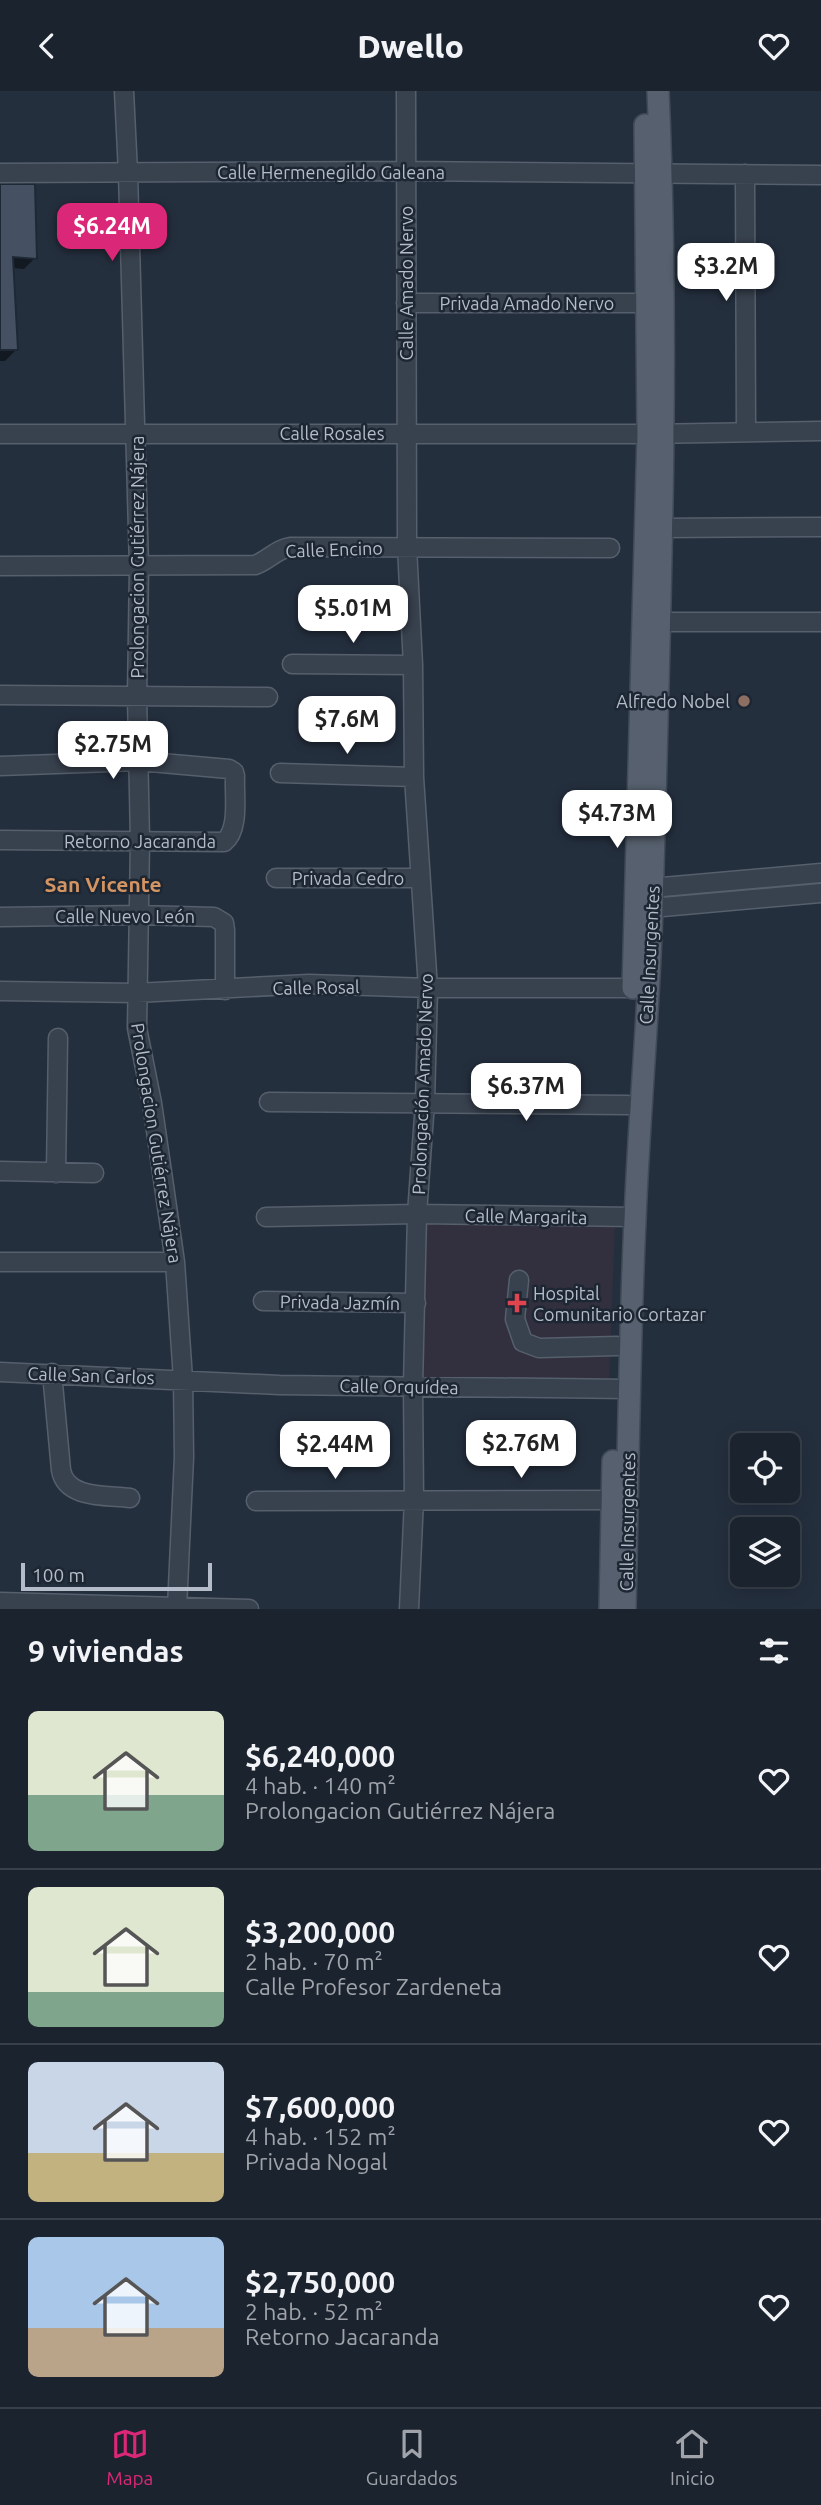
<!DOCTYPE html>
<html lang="es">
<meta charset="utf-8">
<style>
body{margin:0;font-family:Ubuntu,sans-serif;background:#282f3a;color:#f1f3f6;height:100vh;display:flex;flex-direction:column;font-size:26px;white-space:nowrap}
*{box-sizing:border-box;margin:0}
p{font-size:23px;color:#a0a4aa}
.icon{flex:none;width:38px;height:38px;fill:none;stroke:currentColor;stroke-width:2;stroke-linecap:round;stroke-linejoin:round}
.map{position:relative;height:1518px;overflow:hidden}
.panel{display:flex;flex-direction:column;background:#1b232e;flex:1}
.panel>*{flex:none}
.buttons{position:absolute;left:730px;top:1342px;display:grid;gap:14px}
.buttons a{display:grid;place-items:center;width:70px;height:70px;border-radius:10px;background:#1b232e;box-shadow:0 4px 18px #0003,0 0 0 2px #39404a;font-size:35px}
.scale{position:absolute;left:21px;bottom:18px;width:191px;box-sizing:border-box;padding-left:7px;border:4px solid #b4bcc9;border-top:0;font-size:19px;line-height:24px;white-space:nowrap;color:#b4bcc9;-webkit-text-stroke:5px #1d2633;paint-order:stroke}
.price{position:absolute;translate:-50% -60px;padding:0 16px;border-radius:14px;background:#fff;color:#222;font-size:23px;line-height:46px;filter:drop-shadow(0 2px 4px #0008)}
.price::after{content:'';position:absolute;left:50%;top:42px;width:21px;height:16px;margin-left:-10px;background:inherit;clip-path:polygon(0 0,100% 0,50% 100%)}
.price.selected{background:#db2777;color:#fff}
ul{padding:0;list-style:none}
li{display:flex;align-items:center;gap:21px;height:175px;padding:0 28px}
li+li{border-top:2px solid #39404a}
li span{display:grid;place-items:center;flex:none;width:196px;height:140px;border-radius:10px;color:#555}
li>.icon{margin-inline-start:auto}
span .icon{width:84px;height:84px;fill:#fffc;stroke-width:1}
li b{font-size:30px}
h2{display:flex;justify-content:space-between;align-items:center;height:84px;padding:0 28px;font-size:30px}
header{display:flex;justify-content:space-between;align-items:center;height:91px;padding:0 28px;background:#1b232e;font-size:32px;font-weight:800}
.tab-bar{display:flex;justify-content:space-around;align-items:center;height:98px;border-top:2px solid #39404a;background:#1b232e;font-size:19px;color:#a0a4aa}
.tab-bar a{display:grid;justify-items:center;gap:4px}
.tab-bar .selected{color:#db2777}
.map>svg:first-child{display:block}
.medical{fill:#32303f}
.shadow{fill:#0007}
.building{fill:#455162;stroke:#1f2835;stroke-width:2}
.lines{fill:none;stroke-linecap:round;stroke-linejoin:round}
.minor-casing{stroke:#565f6c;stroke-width:21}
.major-casing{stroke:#414a57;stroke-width:24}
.minor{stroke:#38414e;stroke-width:18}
.major{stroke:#56606e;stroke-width:21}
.education-dot{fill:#8d6e63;stroke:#1d2633;stroke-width:2.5}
.health-dot{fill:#e0444e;stroke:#1d2633;stroke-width:2.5}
.labels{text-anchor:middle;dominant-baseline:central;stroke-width:5;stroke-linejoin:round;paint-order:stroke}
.street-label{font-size:18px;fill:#b4bcc9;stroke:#1d2633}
.poi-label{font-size:18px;fill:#b4bcc9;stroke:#1d2633;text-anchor:end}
.quarter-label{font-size:21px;font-weight:bold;fill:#d59563;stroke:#1d2633}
</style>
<header><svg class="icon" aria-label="back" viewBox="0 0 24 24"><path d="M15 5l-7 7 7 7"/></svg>Dwello<svg class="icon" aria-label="heart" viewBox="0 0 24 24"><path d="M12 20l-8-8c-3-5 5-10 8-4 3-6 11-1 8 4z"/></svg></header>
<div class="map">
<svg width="821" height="1518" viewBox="0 0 821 1518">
<rect width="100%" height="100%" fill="#242f3e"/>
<!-- medical -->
<path class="medical" d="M423 1130 615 1136 609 1290 421 1288Z"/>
<!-- shadow -->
<path class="shadow" d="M0 95 35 167 24 178 12 177 16 259 5 270H0Z"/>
<!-- building -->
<path class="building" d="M0 93H35L37 168 13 166 18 259H0Z"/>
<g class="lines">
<defs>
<path id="minor" d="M124 0 128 82 139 476 137 605 140 750 137 937 152 1012 175 1171 183 1288 184 1366 177 1517
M406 0 407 456 413 574 414 686 428 897 425 1011 417 1123 413 1295 414 1408 409 1518
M0 82 406 80 821 84
M745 83 746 341
M406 212H648
M0 343H648L821 340
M661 437 821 436
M0 475 255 474C269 469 276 458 291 456L610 457
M660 531H821
M292 573 413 574
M0 604 268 606
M0 675 139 670 229 678 234 681 235 685C234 704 240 739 224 751L0 749
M280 682 414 686
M276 787H420
M640 798 821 782
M640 818 821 802
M0 826 139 824 214 826 224 832 225 839V899
M0 900 136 902 309 893 428 897H647
M269 1011 628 1014
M0 1080 94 1082
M56 1082 58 947
M266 1126 417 1123 635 1126
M0 1171H175
M519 1189 515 1228 523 1251 539 1257 617 1255
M263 1210 416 1212
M0 1281 279 1294 629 1298
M52 1282 61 1379C66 1408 106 1404 130 1407
M256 1410 623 1409
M0 1511 249 1518"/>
<path id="major" d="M633 897 648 343 645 34
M610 1518 613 1370
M625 1518C628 1388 629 1259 635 1129 639 1025 649 921 652 816 659 544 670 272 658 0"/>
</defs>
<!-- minor casing -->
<use href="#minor" class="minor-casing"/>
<!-- major casing -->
<use href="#major" class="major-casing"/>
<!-- minor -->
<use href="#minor" class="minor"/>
<!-- major -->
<use href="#major" class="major"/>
</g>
<!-- markers -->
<circle class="education-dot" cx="744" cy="610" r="7"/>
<path class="health-dot" d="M513.5 1201.5h7v7h7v7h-7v7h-7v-7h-7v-7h7z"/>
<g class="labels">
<!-- street labels -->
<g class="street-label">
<text x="331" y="81">Calle Hermenegildo Galeana</text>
<text transform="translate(406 192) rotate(-90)">Calle Amado Nervo</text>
<text x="527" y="212">Privada Amado Nervo</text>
<text x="332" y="342">Calle Rosales</text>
<text transform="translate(334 458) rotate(-2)">Calle Encino</text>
<text transform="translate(137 466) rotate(-90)">Prolongacion Gutiérrez Nájera</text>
<text x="140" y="750">Retorno Jacaranda</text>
<text x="348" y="787">Privada Cedro</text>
<text x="125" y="825">Calle Nuevo León</text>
<text transform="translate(649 864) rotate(-87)">Calle Insurgentes</text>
<text transform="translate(316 896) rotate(-1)">Calle Rosal</text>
<text transform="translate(422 993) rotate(-88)">Prolongación Amado Nervo</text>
<text transform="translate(157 1052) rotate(81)">Prolongacion Gutiérrez Nájera</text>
<text transform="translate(526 1125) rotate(1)">Calle Margarita</text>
<text transform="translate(340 1211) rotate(1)">Privada Jazmín</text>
<text transform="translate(91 1284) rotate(2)">Calle San Carlos</text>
<text transform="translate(399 1295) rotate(1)">Calle Orquídea</text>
<text transform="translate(627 1431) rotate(-89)">Calle Insurgentes</text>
</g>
<!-- poi labels -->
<g class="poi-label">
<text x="730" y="610">Alfredo Nobel</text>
<text x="533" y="1202" text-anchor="start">Hospital<tspan x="533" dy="21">Comunitario Cortazar</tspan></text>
</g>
<!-- quarter labels -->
<g class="quarter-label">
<text x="103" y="793">San Vicente</text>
</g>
</g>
</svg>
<div class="buttons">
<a><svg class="icon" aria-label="locate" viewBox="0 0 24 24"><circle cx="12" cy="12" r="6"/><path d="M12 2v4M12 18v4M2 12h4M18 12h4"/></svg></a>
<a><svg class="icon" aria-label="layers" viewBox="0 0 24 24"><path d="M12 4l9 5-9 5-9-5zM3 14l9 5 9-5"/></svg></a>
</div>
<div class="scale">100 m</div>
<b class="price selected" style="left:112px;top:172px">$6.24M</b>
<b class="price" style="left:726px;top:212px">$3.2M</b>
<b class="price" style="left:353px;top:554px">$5.01M</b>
<b class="price" style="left:347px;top:665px">$7.6M</b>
<b class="price" style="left:113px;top:690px">$2.75M</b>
<b class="price" style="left:617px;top:759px">$4.73M</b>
<b class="price" style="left:526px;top:1032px">$6.37M</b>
<b class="price" style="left:521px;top:1389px">$2.76M</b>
<b class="price" style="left:335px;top:1390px">$2.44M</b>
</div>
<section class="panel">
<h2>9 viviendas<svg class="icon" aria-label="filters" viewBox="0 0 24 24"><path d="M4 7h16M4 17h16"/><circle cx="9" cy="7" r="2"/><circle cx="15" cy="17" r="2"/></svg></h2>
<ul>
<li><span style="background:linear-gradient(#dfe7d0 60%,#7fa58c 0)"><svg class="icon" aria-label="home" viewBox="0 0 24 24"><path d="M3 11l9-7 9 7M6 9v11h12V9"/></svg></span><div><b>$6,240,000</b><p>4 hab. · 140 m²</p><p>Prolongacion Gutiérrez Nájera</p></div><svg class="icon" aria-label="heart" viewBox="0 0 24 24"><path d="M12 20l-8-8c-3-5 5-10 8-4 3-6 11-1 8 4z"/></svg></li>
<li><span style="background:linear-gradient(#dfe7d0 75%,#7fa58c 0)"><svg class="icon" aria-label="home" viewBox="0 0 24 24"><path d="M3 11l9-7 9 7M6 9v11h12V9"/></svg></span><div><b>$3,200,000</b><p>2 hab. · 70 m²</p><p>Calle Profesor Zardeneta</p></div><svg class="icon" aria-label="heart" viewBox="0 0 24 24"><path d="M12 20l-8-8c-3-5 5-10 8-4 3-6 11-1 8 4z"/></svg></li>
<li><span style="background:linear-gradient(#c9d6e8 65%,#c2b280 0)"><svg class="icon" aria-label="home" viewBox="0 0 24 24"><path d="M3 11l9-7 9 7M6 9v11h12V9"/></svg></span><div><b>$7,600,000</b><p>4 hab. · 152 m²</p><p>Privada Nogal</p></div><svg class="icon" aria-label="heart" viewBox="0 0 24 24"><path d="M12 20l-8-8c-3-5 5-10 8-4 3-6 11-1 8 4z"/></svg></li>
<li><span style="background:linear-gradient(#a9c7e8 65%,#b9a48a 0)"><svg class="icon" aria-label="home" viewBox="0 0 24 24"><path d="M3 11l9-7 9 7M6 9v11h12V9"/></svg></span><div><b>$2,750,000</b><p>2 hab. · 52 m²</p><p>Retorno Jacaranda</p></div><svg class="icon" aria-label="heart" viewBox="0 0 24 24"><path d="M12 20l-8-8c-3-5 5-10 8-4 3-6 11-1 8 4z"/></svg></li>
</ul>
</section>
<nav class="tab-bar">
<a class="selected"><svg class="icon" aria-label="map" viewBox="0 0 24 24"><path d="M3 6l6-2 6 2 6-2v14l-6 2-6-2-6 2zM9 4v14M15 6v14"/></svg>Mapa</a>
<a><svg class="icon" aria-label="saved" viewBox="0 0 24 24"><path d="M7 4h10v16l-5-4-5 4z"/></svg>Guardados</a>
<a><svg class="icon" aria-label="home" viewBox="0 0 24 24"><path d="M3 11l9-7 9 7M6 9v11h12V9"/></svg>Inicio</a>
</nav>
